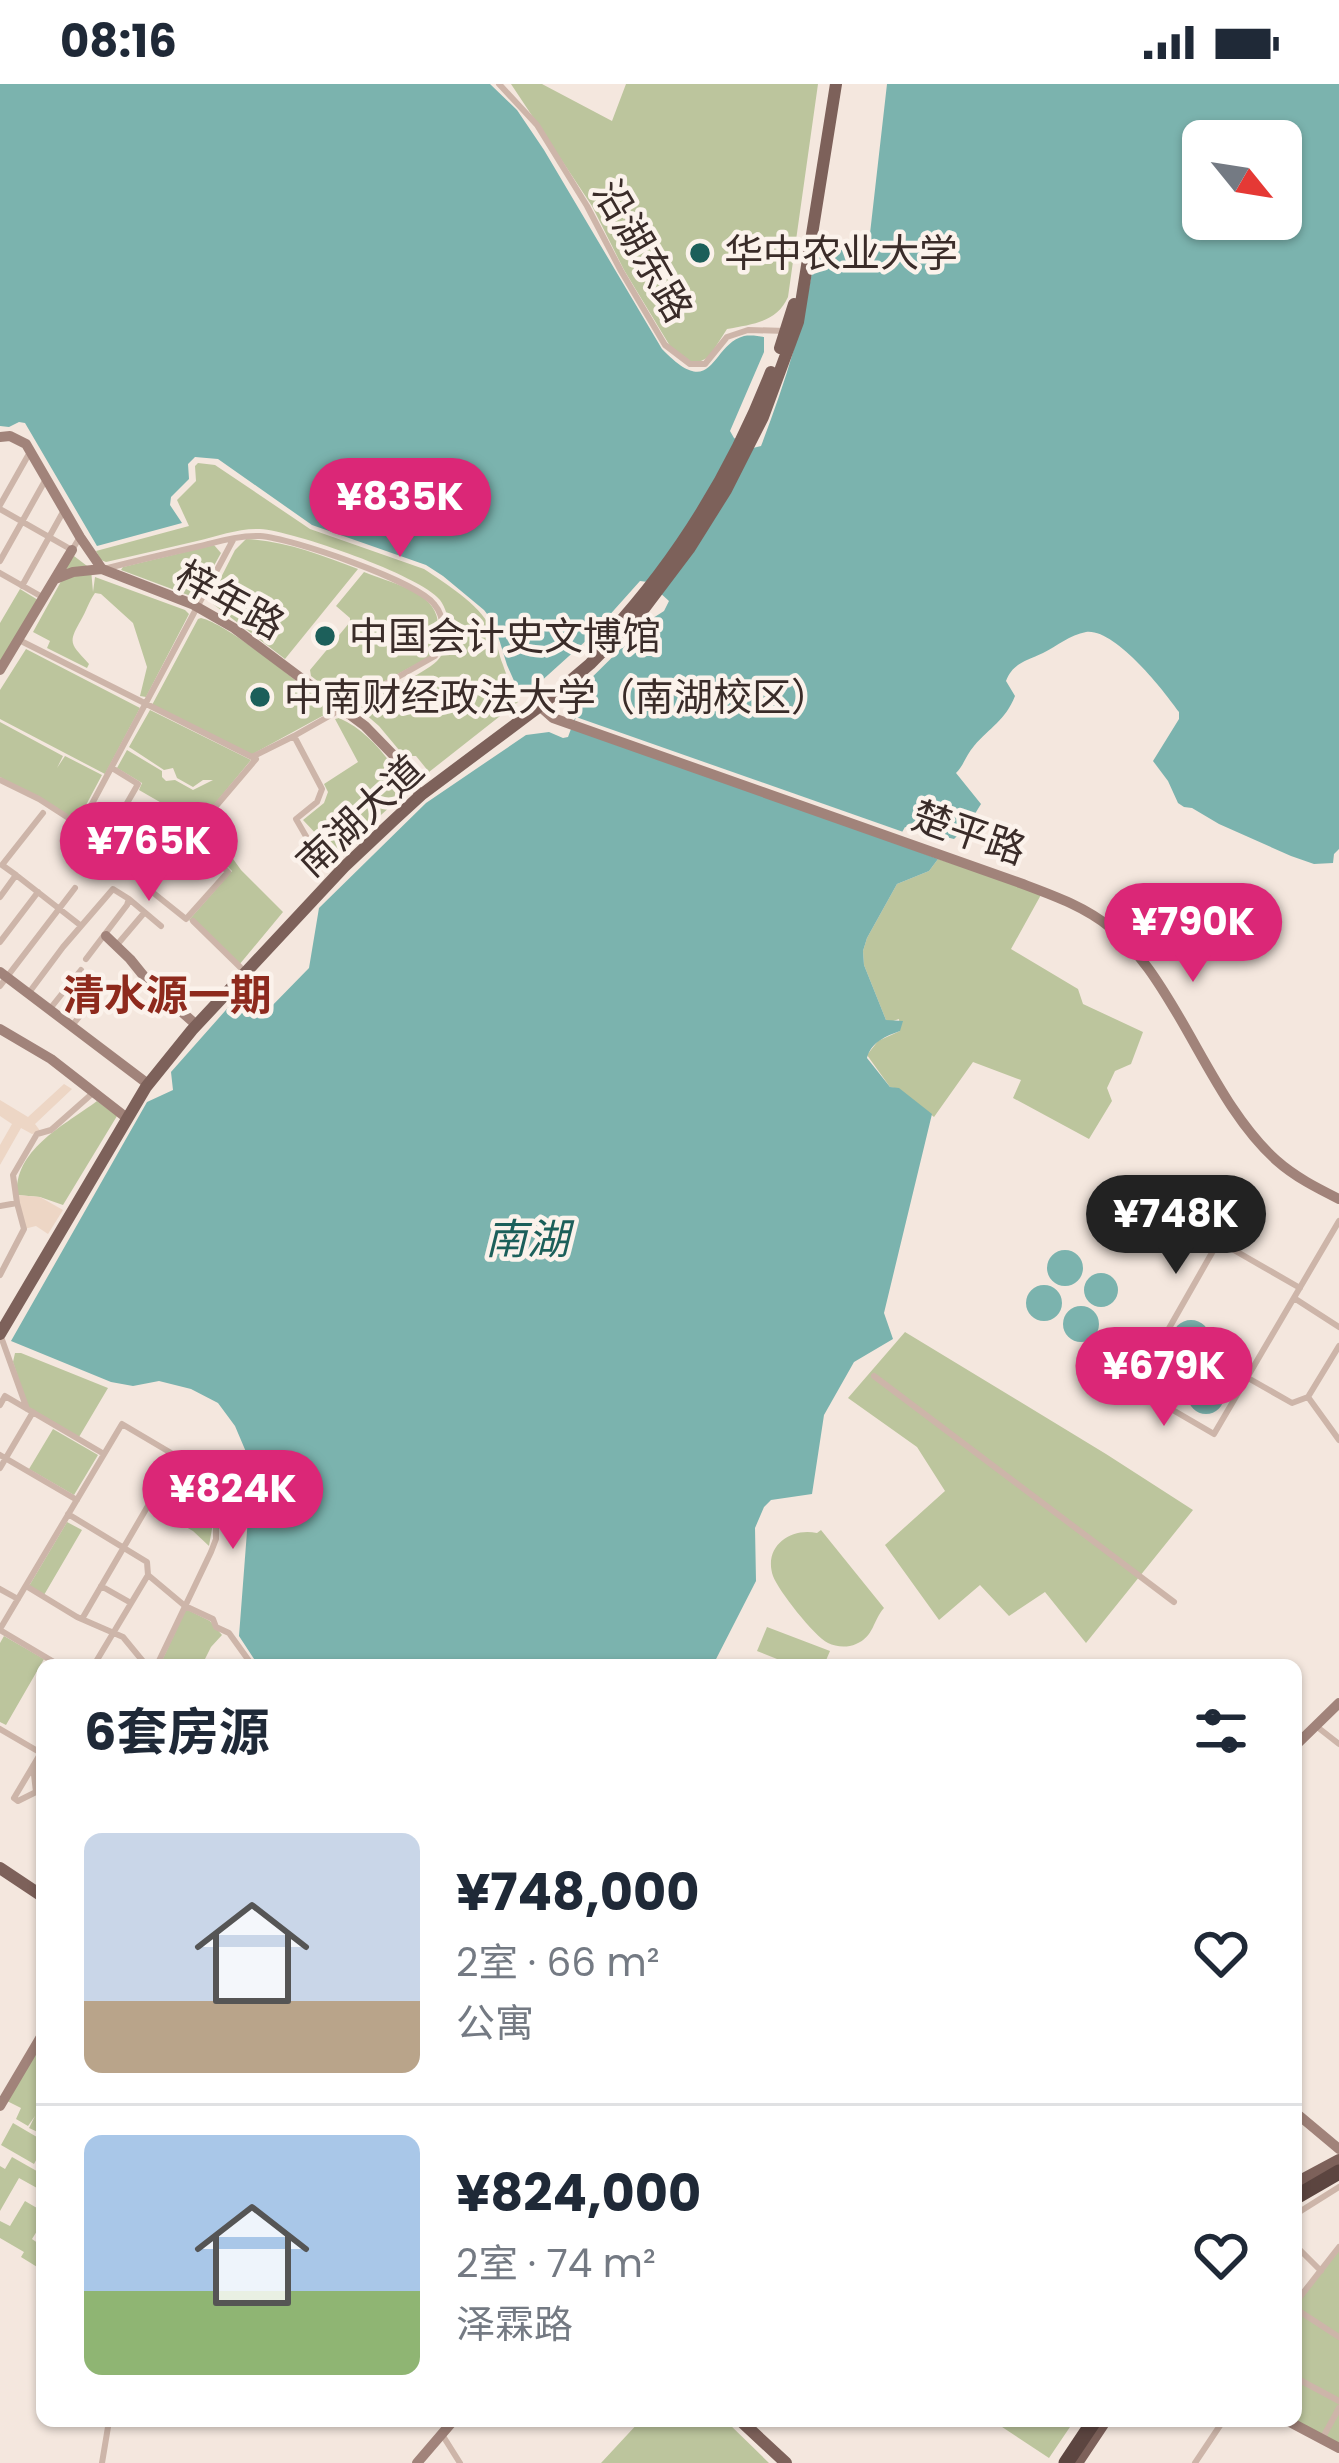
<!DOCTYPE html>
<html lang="zh">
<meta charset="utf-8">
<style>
body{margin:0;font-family:Poppins,"Noto Sans SC",sans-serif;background:#f6f6f7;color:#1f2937;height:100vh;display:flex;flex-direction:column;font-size:45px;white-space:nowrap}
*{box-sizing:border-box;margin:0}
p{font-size:39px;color:#747a83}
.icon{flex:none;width:66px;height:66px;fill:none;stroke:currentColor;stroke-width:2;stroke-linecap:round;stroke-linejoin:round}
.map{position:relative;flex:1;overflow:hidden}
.sheet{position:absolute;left:36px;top:1575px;width:1266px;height:768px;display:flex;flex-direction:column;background:#fff;border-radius:18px;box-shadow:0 3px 9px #0004}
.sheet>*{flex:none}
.needle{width:78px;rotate:120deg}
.controls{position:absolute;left:1182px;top:36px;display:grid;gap:24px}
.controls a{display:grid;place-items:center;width:120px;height:120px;border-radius:18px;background:#fff;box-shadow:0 3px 9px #0004;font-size:60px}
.price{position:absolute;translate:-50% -102px;padding:0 27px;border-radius:42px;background:#db2777;color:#fff;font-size:39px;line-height:78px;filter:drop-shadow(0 3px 6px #0008)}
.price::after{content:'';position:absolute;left:50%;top:72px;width:36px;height:27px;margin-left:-18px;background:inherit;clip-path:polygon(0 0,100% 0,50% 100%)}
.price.selected{background:#222;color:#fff}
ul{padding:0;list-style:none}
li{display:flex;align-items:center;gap:36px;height:300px;padding:0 48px}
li+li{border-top:3px solid #e0e1e3}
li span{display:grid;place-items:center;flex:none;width:336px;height:240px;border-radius:18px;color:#555}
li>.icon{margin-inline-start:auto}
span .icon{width:144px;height:144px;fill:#fffc;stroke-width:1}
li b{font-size:51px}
h2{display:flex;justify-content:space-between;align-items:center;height:144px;padding:0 48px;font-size:51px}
.status{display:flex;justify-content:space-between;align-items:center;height:84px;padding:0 60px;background:#fff;direction:ltr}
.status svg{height:33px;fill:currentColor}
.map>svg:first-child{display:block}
.green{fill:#bcc59d}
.plaza{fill:#edd6c5}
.water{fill:#7bb3ae;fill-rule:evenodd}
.pier{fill:#f4e7de}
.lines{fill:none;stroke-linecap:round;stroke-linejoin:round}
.street{stroke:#cdb5a9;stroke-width:6}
.secondary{stroke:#a1837a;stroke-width:10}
.primary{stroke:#7d615a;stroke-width:12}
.highway{stroke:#5c4540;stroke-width:15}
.poi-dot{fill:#1c5f5a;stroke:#fbf2eb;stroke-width:4.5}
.labels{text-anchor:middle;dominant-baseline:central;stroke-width:9;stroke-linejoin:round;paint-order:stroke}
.street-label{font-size:39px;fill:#3a2c29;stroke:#fbf2eb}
.poi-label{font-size:39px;fill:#3a2c29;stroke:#fbf2eb;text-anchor:start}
.neighbourhood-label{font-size:42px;font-weight:bold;fill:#8e2a1d;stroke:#fbf2eb}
.water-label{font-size:42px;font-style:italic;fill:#1c5f5a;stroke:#fbf2eb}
</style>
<div class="status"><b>08:16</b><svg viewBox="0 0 49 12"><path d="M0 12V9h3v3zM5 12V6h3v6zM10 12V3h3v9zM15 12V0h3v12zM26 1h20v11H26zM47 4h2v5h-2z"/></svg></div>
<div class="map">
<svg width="1339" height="2379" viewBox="0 0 1339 2379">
<rect width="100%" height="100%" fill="#f4e7de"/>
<!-- green -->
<path class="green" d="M511 0H542L612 37 626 0H818L788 213C777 238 753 240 727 245L709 273 701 277 691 278 670 262 624 186 592 122Z
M198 379 215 381 310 445 424 485C446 500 478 519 491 544 497 556 498 569 503 581 507 594 514 605 518 618L429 688 416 672H404L379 642 356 622C375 612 424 590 437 577 452 562 452 532 440 516 420 491 293 447 260 445 239 444 218 452 197 457 167 464 137 471 106 478L101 476 96 467 189 442 177 416 196 397 195 382Z
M246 455C286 457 320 471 358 485L285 575 209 517 235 466Z
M214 461 221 469 196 514 121 486 123 483Z
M74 472 91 485 93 508 95 493 185 526 189 530 146 613 140 612 147 583 133 539 101 510 95 509C89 517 86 528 81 536 67 560 71 560 89 580L87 584 47 564 50 557 33 548 64 492 61 490Z
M364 488C410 506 454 511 433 571L348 617 341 615 311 592 310 586 350 538V534L336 522Z
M20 505 38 516 0 578V539Z
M201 534C230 541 299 600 327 621L326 630 251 671 152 621 198 535Z
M26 565 140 624 105 690 0 635V606Z
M150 626 251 676 203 734 163 756 150 748 165 721 139 706 142 699 117 684 127 666 162 687V693L166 697 175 696 193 706 213 696H203L193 703 177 694 173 684 164 686 129 663Z
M339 634C362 644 378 662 393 682 384 695 391 704 400 714L336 771 303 736 324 719 328 708 324 700 358 678 335 635Z
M0 638 63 672 57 684 65 672 102 691 77 738 0 693Z
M206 737 241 786 283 828 239 881 189 836 232 787 190 745Z
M938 775 1042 809 1011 865 1078 905 1083 920 1143 948 1131 980 1115 987 1107 1004 1112 1017 1089 1055 1013 1014 1021 996 973 978 934 1033 899 1005 890 1003 867 971 878 957 900 947 899 935 890 938 886 936 864 881 863 867 867 854 897 800 929 787Z
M97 1017 117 1032 63 1121 40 1113 17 1111C14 1065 65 1041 97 1017Z
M905 1248 1106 1370 1193 1426 1086 1559 1045 1508 1009 1532 980 1501 939 1536 885 1461 945 1407 917 1363 848 1314Z
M15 1269H21L108 1304 79 1353 28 1323 13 1278Z
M53 1345 98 1371 74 1411 29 1385Z
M177 1376 187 1384 197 1430 201 1435 213 1439 209 1462 193 1447 151 1423Z
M67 1438 82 1446 44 1511 29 1502Z
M821 1446 884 1524C873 1536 874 1553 856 1560 847 1564 836 1563 828 1559 814 1552 778 1506 773 1492 763 1462 791 1443 817 1449Z
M186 1525 210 1537 222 1551 211 1563 202 1581H160Z
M767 1543 830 1567 824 1581H792L757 1567Z
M4 1552 44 1575 6 1641 0 1638V1559Z
M39 1963 42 1965V2050L29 2044 35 2032 28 2042 16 2035 21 2024 7 2017Z
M13 2039 42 2056V2065L34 2080 1 2061Z
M12 2073 42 2090 37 2104 19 2094 0 2127V2082L5 2085Z
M25 2117 42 2127V2139L32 2155 42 2162V2186L21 2173 24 2168 0 2154V2137L10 2142Z
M1339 2163V2360L1296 2337V2213Z
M640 2337H726L769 2379H601Z
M993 2337H1074L1049 2374Z"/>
<!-- plaza -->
<path class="plaza" d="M64 1000 72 1005 35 1040 41 1048 32 1050 21 1044 0 1081V1061L12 1040 0 1032V1016L28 1033Z
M17 1111 40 1113 63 1126 48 1150 36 1142 24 1145Z"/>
<!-- water -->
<path class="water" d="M0 0H490L517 26 544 66 662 265C714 319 710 261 744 252 751 251 758 252 764 253V268L730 347 734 354 753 364 761 362C786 297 806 233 816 164L868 167 887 0H1339V765L1334 770 1333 779 1314 780 1291 772 1219 740 1192 724 1184 723 1178 719 1168 697 1153 677 1179 635V628C1164 607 1115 544 1086 548 1070 551 1057 562 1043 569 1026 577 1013 579 1006 597L1015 612C1005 637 990 643 974 662 966 671 964 681 956 689L981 720 968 741 954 755 905 743 896 759 938 775 929 787 897 800 867 854 863 867 864 881 886 936 903 937 900 947C886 952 871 958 867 974L890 1003 899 1004 932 1030 884 1229 893 1255 854 1278 824 1331 812 1410 771 1416 764 1423 755 1444 756 1497 713 1581H258L239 1552 252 1382 235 1342 218 1319 191 1305 159 1297 133 1302 111 1298 11 1257 147 1018 173 1006 171 988 233 918 265 929 309 884 319 824 426 719 526 651 549 648 563 654 568 653 578 626 570 619V615L650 536 664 527 669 517 648 498 640 497 589 554 528 609 519 608 507 581 494 539 484 526 443 492 426 481 312 441 218 375 195 373 188 380 189 395 171 413 170 421 182 439 97 462 25 339 19 338 9 343 0 342ZM1203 57H1281V135H1203Z
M1047 1184a18 18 0 1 1 36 0a18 18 0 1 1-36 0Z
M1084 1206a17 17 0 1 1 34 0a17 17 0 1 1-34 0Z
M1026 1219a18 18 0 1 1 36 0a18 18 0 1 1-36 0Z
M1063 1240a18 18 0 1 1 36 0a18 18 0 1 1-36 0Z
M1172 1255a19 19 0 1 1 38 0a19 19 0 1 1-38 0Z
M1208 1276a19 19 0 1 1 38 0a19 19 0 1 1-38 0Z
M1152 1290a18 18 0 1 1 36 0a18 18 0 1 1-36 0Z
M1188 1312a18 18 0 1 1 36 0a18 18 0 1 1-36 0Z"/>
<!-- pier -->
<path class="pier" d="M576 633 909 750 905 756 572 645Z"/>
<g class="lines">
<!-- street -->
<path class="street" d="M499 0 537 41 587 122 621 187 665 261 690 280H705L727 253 748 246 786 247
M0 421 30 368
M0 425 72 466 80 453
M0 477 46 395
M104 485C135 477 165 470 196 463 217 458 239 451 260 452 291 454 416 497 434 520 447 535 444 557 435 572L294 652
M0 489 44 514
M22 502 63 428
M19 556 252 673 294 652 322 705 317 718 296 735 307 754
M112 684 138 700 119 733
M0 696 39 715 70 735 102 762 119 733 162 758 205 735 256 675
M79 744 233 456
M162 758 129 783 146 803 186 835 228 788 186 745
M104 763 129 783
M16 791 80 841
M0 813 16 791 2 781 43 729
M129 815 161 842
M193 837 240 883
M0 858 38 808
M116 862 144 829
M0 902 75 804
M28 910 63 863 113 805 129 815 127 821 86 875
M49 926 81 886
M71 943 102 904
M1250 1102 1135 1304 1214 1350 1339 1137
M0 1122 17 1119 13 1091 37 1050 51 1046 94 1008
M1220 1158 1300 1204
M0 1191 24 1145 17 1119
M1294 1214 1339 1243
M0 1250 27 1325
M874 1292 1174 1518
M1248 1294 1292 1319 1308 1313 1339 1262
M1308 1313 1339 1356
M0 1321 5 1312 104 1370
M0 1371 77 1416
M0 1384 33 1328
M68 1430 147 1478 148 1491 185 1522 213 1535 216 1543 229 1549 252 1581
M26 1502 77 1533 123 1553 146 1581
M101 1502 131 1519
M0 1505 18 1515
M82 1535 177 1372
M0 1545 122 1340 188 1379 199 1431 216 1439V1455L211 1468 157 1581
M0 1546 59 1581
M94 1581 148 1491
M1316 1642 1339 1660
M0 1645 41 1669
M33 1682 36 1708
M14 1714 42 1667
M14 1714 18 1717 36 1708
M1296 2130 1339 2103
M1296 2136 1298 2164 1321 2187
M1296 2218 1339 2163
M1296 2225 1339 2253
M1296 2294 1339 2317
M443 2352 460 2379
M1322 2355 1339 2324
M102 2379 109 2337
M1195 2379 1223 2337"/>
<!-- secondary -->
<path class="secondary" d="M0 353 10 352 26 360 80 453 102 485 192 520 234 544 365 642 402 680 403 689 421 711
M55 495 73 488 102 485
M0 586 72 466
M535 618 553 634 1020 799C1052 811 1084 822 1111 844 1140 868 1159 899 1178 931 1207 980 1234 1038 1276 1076 1295 1093 1317 1104 1339 1115
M106 852 130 875 151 901 192 937
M0 888 144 997
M0 945 51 975 123 1031
M1296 1661 1339 1619
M0 2022 42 1951
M1296 2029 1339 2065
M1288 2337 1339 2364
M417 2379 453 2337"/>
<!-- primary -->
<path class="primary" d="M780 264 794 220
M609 550C680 473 733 385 771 288
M0 1250 146 1003 192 946 344 783 395 735 421 711 544 619 590 580 643 526 689 465 726 406 763 333 798 238 836 0
M0 1784 42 1812
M1296 2099 1339 2076
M741 2337 786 2379
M1077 2379 1105 2337"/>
<!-- highway -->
<path class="highway" d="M1296 2113 1339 2088
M1066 2379 1094 2337"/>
</g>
<!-- markers -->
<g class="poi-dot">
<circle cx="700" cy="169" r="12"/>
<circle cx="325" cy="552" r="12"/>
<circle cx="260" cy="613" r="12"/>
</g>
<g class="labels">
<!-- street labels -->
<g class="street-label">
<text transform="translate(643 167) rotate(60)">沿湖东路</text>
<text transform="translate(230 516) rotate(29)">梓年路</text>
<text transform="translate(360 732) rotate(-43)">南湖大道</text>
<text transform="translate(969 749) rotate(19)">楚平路</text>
</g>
<!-- poi labels -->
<g class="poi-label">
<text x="724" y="169">华中农业大学</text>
<text x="349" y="552">中国会计史文博馆</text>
<text x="284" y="613">中南财经政法大学（南湖校区）</text>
</g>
<!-- neighbourhood labels -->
<g class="neighbourhood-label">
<text x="167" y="911">清水源一期</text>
</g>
<!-- water labels -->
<g class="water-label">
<text x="527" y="1155">南湖</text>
</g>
</g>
</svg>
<div class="controls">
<a><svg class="needle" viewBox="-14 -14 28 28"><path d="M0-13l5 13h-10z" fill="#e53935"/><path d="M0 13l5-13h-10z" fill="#747a83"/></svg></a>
</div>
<b class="price" style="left:400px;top:476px">¥835K</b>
<b class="price" style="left:149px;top:820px">¥765K</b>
<b class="price" style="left:1193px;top:901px">¥790K</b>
<b class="price selected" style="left:1176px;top:1193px">¥748K</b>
<b class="price" style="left:1164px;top:1345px">¥679K</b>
<b class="price" style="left:233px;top:1468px">¥824K</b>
<section class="sheet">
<h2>6套房源<svg class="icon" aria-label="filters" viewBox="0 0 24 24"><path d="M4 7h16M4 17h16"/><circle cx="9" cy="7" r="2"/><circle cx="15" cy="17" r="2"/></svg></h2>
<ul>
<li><span style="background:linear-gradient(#c9d6e8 70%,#b9a48a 0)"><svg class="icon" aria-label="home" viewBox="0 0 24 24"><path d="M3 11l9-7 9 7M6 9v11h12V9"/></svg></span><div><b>¥748,000</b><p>2室 · 66 m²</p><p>公寓</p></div><svg class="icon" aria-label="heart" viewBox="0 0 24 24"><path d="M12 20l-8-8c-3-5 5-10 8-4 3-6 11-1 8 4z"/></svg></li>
<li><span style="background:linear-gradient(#a9c7e8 65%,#8fb573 0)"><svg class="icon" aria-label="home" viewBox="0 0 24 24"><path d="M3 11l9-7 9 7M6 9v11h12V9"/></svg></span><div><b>¥824,000</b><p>2室 · 74 m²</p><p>泽霖路</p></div><svg class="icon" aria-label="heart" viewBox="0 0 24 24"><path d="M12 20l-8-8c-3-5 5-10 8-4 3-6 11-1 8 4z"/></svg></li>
</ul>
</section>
</div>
